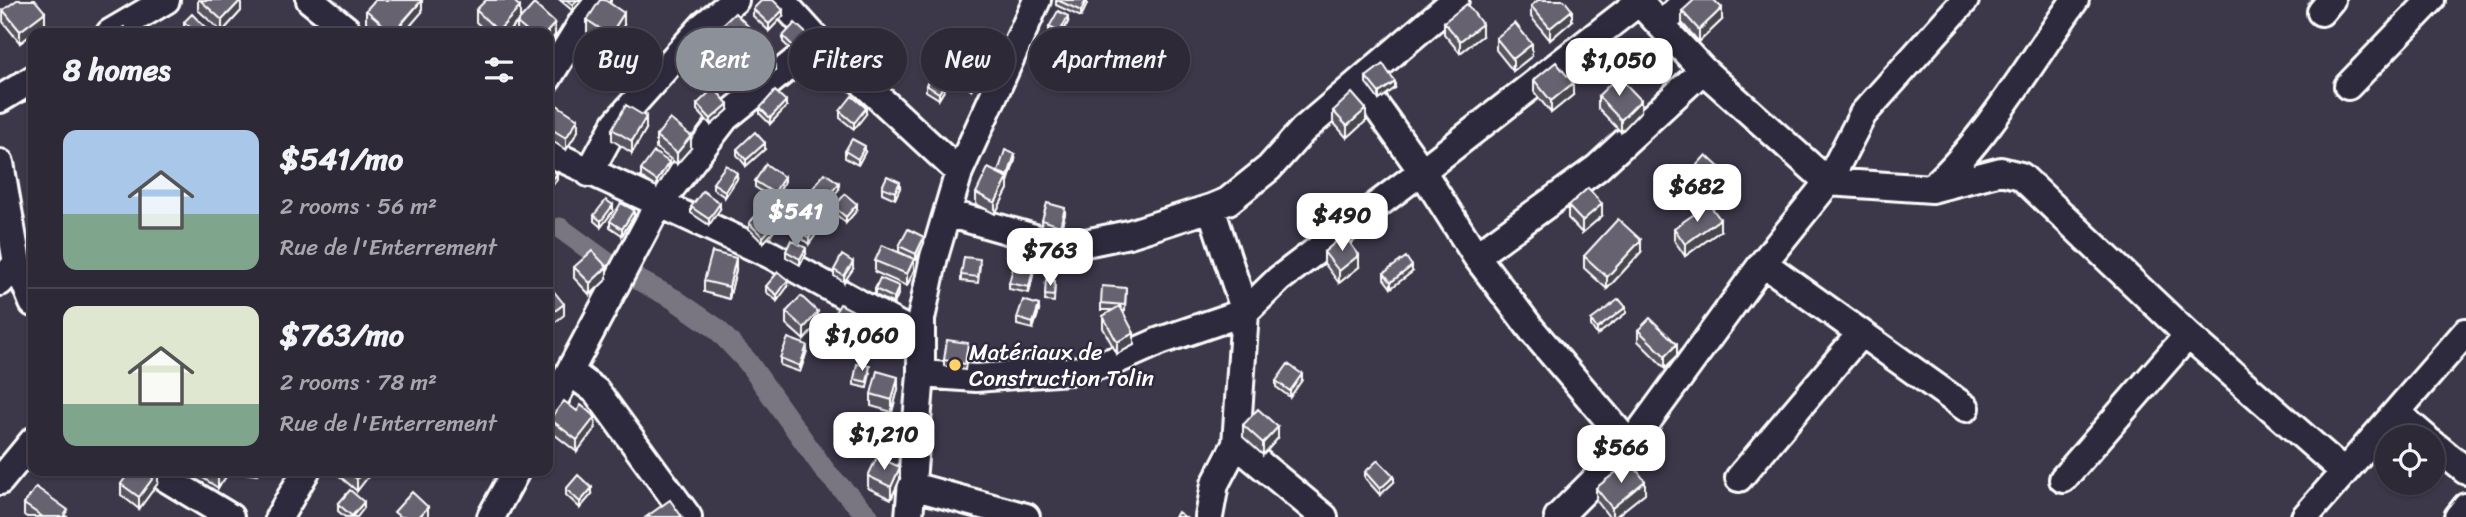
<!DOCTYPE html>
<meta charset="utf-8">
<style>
body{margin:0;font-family:Sriracha,sans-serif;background:#35313f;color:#f1f3f6;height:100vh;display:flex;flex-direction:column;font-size:26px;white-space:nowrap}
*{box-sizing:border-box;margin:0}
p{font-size:23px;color:#a7a6ad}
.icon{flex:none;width:38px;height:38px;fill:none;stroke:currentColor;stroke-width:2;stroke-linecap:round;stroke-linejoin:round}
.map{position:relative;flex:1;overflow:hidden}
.drawer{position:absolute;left:28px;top:28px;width:525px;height:448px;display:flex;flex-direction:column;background:#2d2937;border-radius:14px;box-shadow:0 2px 5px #0004,0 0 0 2px #484552}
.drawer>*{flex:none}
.guide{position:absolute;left:574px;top:28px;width:665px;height:63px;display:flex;gap:14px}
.controls{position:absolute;left:2375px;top:425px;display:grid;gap:14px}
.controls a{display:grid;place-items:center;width:70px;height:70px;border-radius:50%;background:#2d2937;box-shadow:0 2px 5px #0004,0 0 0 2px #484552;font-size:35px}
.price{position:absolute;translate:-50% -60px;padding:0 16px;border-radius:14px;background:#fff;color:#222;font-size:23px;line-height:46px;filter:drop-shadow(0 2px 4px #0008)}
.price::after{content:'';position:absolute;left:50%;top:42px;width:21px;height:16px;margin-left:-10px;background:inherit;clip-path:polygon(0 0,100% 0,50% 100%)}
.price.current{background:#8c9099;color:#fff}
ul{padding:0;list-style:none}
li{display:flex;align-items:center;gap:21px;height:175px;padding:0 35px}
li+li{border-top:2px solid #484552}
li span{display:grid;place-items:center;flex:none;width:196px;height:140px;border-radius:14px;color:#555}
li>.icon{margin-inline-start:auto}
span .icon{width:84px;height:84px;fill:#fffc;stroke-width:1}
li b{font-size:30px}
h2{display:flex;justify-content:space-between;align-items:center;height:84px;padding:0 35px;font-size:30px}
.tag{padding:0 24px;border-radius:32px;background:#2d2937;box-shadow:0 2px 5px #0004,0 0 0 2px #484552;font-size:24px;line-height:63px}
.tag.current{background:#8c9099;color:#fff}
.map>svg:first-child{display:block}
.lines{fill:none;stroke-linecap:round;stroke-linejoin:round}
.canal{stroke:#797682;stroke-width:21}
.minor-casing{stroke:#fff;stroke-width:32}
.minor{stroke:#2f2a3d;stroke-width:26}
.wall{fill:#585460;stroke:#fff;stroke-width:2}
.shaded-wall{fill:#47454e;stroke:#fff;stroke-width:2}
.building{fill:#666270;stroke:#fff;stroke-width:2}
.poi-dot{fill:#ffd166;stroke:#2f2a3d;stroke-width:2.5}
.labels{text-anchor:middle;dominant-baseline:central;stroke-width:5;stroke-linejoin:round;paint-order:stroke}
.poi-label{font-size:23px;fill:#fff;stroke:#2f2a3d;text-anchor:start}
</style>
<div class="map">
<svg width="2466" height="517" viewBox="0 0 2466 517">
<rect width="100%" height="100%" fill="#3c3749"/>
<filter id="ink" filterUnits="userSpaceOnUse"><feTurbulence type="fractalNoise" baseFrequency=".0143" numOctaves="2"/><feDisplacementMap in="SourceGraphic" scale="14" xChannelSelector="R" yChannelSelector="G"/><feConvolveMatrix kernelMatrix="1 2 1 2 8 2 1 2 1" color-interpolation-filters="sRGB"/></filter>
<g filter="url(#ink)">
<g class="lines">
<!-- canal -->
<path class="canal" d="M560 228 612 266
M631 276 674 299 716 328 747 361 826 472 869 517"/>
<defs>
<path id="minor" d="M310 0 346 29
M781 0 819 42 959 172
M1637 0 1703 70 1828 182 1932 189 2001 171 2021 176 2188 335 2343 471
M2321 12 2331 0
M1661 25 1687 0
M110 33 166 0
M548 78 596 0
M1359 82 1422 171 1476 256 1532 330 1630 445
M2348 86 2431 0
M0 99 33 79
M548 152 771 255 920 337
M0 163 17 263 33 303
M589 173 616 123 704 25 735 0
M1933 187C1987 138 2032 60 2075 0
M947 213 1066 247 1129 234 1211 208 1228 201 1269 168 1303 130 1455 0
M1476 256 1597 168 1703 70
M1763 263 1966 408
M0 282 17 263
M570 372 596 391 688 517
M921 374 976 378 1082 370 1117 360 1160 341 1245 312 1279 279 1422 171 1639 2
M548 412 658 205 725 118 819 42
M2397 413 2426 438
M2432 443 2466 471
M1236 444 1324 517
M154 471 230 517
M1739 478 1861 333
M2063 479 2188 335
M0 481 33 441
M912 486 1026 517
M279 517 306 471
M491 517 516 471
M909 517 921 374V319L934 257 959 172 1037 0
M1209 517 1215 484 1236 444 1245 312 1211 208
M1558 517 1630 445 1763 263 1828 182 1863 114 1965 0
M2305 517 2466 332
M2458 517 2466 507"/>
</defs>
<!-- minor casing -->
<use href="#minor" class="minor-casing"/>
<!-- minor -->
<use href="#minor" class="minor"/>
</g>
<!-- wall -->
<path class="wall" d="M198 0H241V11L222 32 198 10Z
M560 0H582L573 11Z
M1056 0H1087V4L1081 17 1056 5Z
M1531 6 1572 21 1550 40 1531 17Z
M753 9 783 16 769 31 753 16Z
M3 10 45 24 20 43 3 22Z
M366 10 422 12 404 33H379L366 22Z
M476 10 520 19 555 35 548 44V33H517V23L507 33H488L476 22Z
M1682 11 1722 20 1699 42 1682 23Z
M587 20 624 25 610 47 587 32Z
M184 22 211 33H190L184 28Z
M1068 22 1060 38 1049 33V27Z
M1444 22 1482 36 1460 53 1444 34Z
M716 31 755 45 735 64 716 43Z
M783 36 809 42 796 55 783 42Z
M1496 38 1532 56 1513 71 1496 50Z
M634 49 659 57 646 69 634 55Z
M1107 49 1123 62V68L1110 70Z
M744 56 775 70 760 84 744 68Z
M806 59 832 61 815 76 806 66Z
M986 62 971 90 933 69V63Z
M1366 77 1395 88 1379 100 1366 83Z
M1534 80 1573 95 1551 113 1534 92Z
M948 84 939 99 926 91V85Z
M1598 96 1641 111 1621 132 1598 108Z
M697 104 728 110 711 125 697 110Z
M786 107 770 124 760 114V108Z
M840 111 866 114 854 129 840 118Z
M1333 111 1366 121 1347 138 1333 122Z
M548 113 578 131 566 150 548 138Z
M612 129H646L632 153 612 140Z
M656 136 691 148 677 164 656 148Z
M737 149H765L746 166 737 155Z
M845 151 865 152 858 165 845 158Z
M1015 160 1008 182V189L995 214 976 204V193L998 173Z
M669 168 657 187 641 177V170Z
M1685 178 1720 180 1699 202 1685 190Z
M737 179 725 197 713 189V183Z
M755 181 784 183 775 197 790 216 780 226 766 212V206L773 199 755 187Z
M882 187 900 188 895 199 882 193Z
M813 188 839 189 827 204 813 194Z
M1568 206 1602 216 1582 233 1568 218Z
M691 207 720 209 709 225 691 213Z
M834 207 857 210 846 223 834 213Z
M613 211 601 227 594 221V215Z
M1065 214 1060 232 1042 226V220Z
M634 216 622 235 610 227V221Z
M749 223 774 231 763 243 749 229Z
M822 226 809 244 797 235V229Z
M1674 228 1720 231 1685 256 1674 240Z
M924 243 916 260 914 259V270L907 286 875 272V261L910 257 899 252V246Z
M786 251 806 254 800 265 786 257Z
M1324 252 1359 267 1339 283 1324 263Z
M1641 252 1607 289 1584 268V256Z
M980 265 978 283 961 281V275Z
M574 267 607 279 590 295 574 278Z
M853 269 844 282 834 276V270Z
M736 270 729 299 704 292V281Z
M1412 272 1391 288 1384 279V273Z
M1033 275 1029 293 1009 289V283Z
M1046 280 1055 281 1054 302 1045 301Z
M766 286H788L777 301 766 292Z
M1126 288 1125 311H1123L1134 345 1117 354 1103 328V316L1113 310H1101V303Z
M875 289 899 292 894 304 875 295Z
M1039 311 1033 329 1017 325V318Z
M786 312 818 324 804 340 786 324Z
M1626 313 1597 335 1591 326V320Z
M859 326 844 354 824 344V332Z
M1638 330 1677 356 1665 368 1638 341Z
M884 340 879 355 864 349V343Z
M968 349 965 370 944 366V360Z
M807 351 800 372 780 365V358Z
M870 373 867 388 854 385V379Z
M1302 380 1290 397 1276 387V381Z
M898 389 892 412 871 406V394Z
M550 419 595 428 577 452 550 431Z
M1243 425 1278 438 1263 455 1243 437Z
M179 471H194L190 478Z
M197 471H230L218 488 197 474Z
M243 471H258V475L243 473Z
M336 471H371V473L357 491 336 473Z
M1365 472 1394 482 1380 495 1365 478Z
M868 476 900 479 891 499 868 488Z
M158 483 139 509 121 495V484Z
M1596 488 1645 493 1615 517H1609L1596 500Z
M566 489 592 494 580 508 566 495Z
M24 504 68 517H27L24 515Z
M338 504 364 508 357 517H345L338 511Z"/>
<!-- shaded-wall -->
<path class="shaded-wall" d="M241 0V11L222 32V20Z
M422 0V12L404 33H394Z
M577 0H582L573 11V5Z
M1086 0 1087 4 1081 17V11Z
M520 7V19L507 33H498V31Z
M1722 8V20L1699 42V30Z
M783 10V16L769 31V24Z
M1572 10V21L1550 40V28Z
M45 12V24L20 43V31Z
M624 13V25L610 47V35Z
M1068 16V22L1060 38V32Z
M555 23V35L548 44V33H546Z
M1482 24V36L1460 53V41Z
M755 33V45L735 64V52Z
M809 36V42L796 55V49Z
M1532 44V56L1513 71V59Z
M659 51V57L646 69V62Z
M832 55V61L815 76V70Z
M986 56V62L971 90V84Z
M775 59V70L760 84V73Z
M948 78V84L939 99V93Z
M1395 82V88L1379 100V93Z
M1573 83V95L1551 113V101Z
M1641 100V111L1621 132V120Z
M786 101V107L770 124V118Z
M728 104V110L711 125V119Z
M866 108V114L854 129V123Z
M1366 109V121L1347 138V126Z
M646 117V129L632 153V141Z
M578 119V131L566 150V138Z
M691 136V148L677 164V153Z
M765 143V149L746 166V160Z
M865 146V152L858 165V159Z
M1015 154V160L1008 182V176Z
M669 162V168L657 187V181Z
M1720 168V180L1699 202V191Z
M737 173V179L725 197V191Z
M557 174V180L548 191V185Z
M784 177V183L774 199V193Z
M1008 178V189L995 214V203Z
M900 182V188L895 199V192Z
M839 183V189L827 204V198Z
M720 203V209L709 225V219Z
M857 204V210L846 223V217Z
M1602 204V216L1582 233V221Z
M613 205V211L601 227V221Z
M1065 208V214L1060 232V226Z
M634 210V216L622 235V229Z
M790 210V216L780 226V220Z
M1720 219V231L1685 256V244Z
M822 220V226L809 244V238Z
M774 225V231L763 243V237Z
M924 237V243L916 260V254Z
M1641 240V252L1607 289V277Z
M806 248V254L800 265V259Z
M1359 255V267L1339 283V271Z
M736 258V270L729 299V287Z
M914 259V270L907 286V274Z
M853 262V269L844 282V276Z
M1412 266V272L1391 288V282Z
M607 267V279L590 295V283Z
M1033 269V275L1029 293V287Z
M788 280V286L777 301V295Z
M899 286V292L894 304V298Z
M564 304V315L548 328V316Z
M1039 305V311L1033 329V323Z
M1626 307V313L1597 335V329Z
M818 312V324L804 340V328Z
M859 314V326L844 354V342Z
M884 333V340L879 355V349Z
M1134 333V345L1117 354V342Z
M1677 344V356L1665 368V356Z
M807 345V351L800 372V366Z
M1302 374V380L1290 397V391Z
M898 377V389L892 412V400Z
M595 417V428L577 452V440Z
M1278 427V438L1263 455V443Z
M900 467V479L891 499V487Z
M158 471V483L139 509V497Z
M222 471H230L218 488V476Z
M363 471H371V473L357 491V479Z
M1394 476V482L1380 495V489Z
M1645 481V493L1615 517H1612V508Z
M592 488V494L580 508V502Z
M364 502V508L357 517H352Z
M428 507V517H419Z"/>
<!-- building -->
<path class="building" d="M17 0H35L45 12 20 31 3 10Z
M200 0H241L222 20Z
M375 0H422L393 33 366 10Z
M486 0H513L520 7 498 31 476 10Z
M567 0H577L573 5Z
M600 0H605L624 13 610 35 587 20Z
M762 0H773L783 10 769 24 753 9Z
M1057 0H1086L1081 11Z
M1538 0H1564L1572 10 1550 28 1531 6Z
M1694 0H1714L1722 8 1699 30 1682 11Z
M534 4 555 23 546 33H529L517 23Z
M1467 4 1482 24 1460 41 1444 22Z
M1058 11 1068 16 1060 32 1049 27Z
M735 13 755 33 735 52 716 31Z
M192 14 211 33H197L184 22Z
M795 23 809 36 796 49 783 36Z
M1515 23 1532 44 1513 59 1496 38Z
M124 27 128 33H115Z
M949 35 986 56 971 84 933 63Z
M647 37 659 51 646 62 634 49Z
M760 41 775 59 760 73 744 56Z
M823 45 832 55 815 70 806 59Z
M1120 46 1123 62 1110 64 1107 49Z
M1556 62 1573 83 1551 101 1534 80Z
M1383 64 1395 82 1379 93 1366 77Z
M935 70 948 78 939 93 926 85Z
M1618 76 1641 100 1621 120 1598 96Z
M714 88 728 104 711 119 697 104Z
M775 91 786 101 770 118 760 108Z
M1352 93 1366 109 1347 126 1333 111Z
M852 96 866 108 854 123 840 111Z
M554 103 578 119 566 138 548 127V113Z
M626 105 646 117 632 141 612 129Z
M670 119 691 136 677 153 656 136Z
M755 132 765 143 746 160 737 149Z
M852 139 865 146 858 159 845 151Z
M1005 150 1015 154 1008 176 998 172Z
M654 152 669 162 657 181 641 170Z
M1706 155 1720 168 1699 191 1685 178Z
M766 164 784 177 774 193 755 181Z
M726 165 737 173 725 191 713 183Z
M548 166 557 174 548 185Z
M988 168 1008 178 995 203 976 193Z
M825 173 839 183 827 198 813 188Z
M887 176 900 182 895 192 882 187Z
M1588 188 1602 204 1582 221 1568 206Z
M703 191 720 203 709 219 691 207Z
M845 194 857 204 846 217 834 207Z
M776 196 790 210 780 220 766 206Z
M606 200 613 205 601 221 594 215Z
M621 203 634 210 622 229 610 221Z
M1047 203 1065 208 1060 226 1042 220Z
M1709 204 1720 219 1685 244 1674 228Z
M760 211 774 225 763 237 749 223Z
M811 211 822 220 809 238 797 229Z
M1618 219 1641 240 1607 277 1584 256Z
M908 229 924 237 916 254 899 246Z
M1344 235 1359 255 1339 271 1324 252Z
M791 240 806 248 800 259 786 251Z
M882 245 914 259 907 274 875 261Z
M592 251 607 267 590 283 574 267Z
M712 252 736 258 729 287 704 281Z
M842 255 853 262 844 276 834 270Z
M964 257 980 259 978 277 961 275Z
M1406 257 1412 266 1391 282 1384 273Z
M1014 264 1033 269 1029 287 1009 283Z
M778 272 788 280 777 295 766 286Z
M880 278 899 286 894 298 875 289Z
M1046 280 1055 281 1054 296 1045 295Z
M548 284 564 304 548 316Z
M1102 286 1126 288 1125 305 1101 303Z
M801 296 818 312 804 328 786 312Z
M1619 299 1626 307 1597 329 1591 320Z
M1023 300 1039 305 1033 323 1017 318Z
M840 304 859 314 844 342 824 332Z
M1120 306 1134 333 1117 342 1103 316Z
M1650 318 1677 344 1665 356 1638 330Z
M869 328 884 333 879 349 864 343Z
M788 338 807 345 800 366 780 358Z
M947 340 968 343 965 364 944 360Z
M857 364 870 366 867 382 854 379Z
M1288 364 1302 374 1290 391 1276 381Z
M877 371 898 377 892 400 871 394Z
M564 401 577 411 581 405 595 417 577 440 550 419Z
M1258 409 1278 427 1263 443 1243 425Z
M877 457 900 467 891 487 868 476Z
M1378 460 1394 476 1380 489 1365 472Z
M1630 461 1645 481 1612 508 1596 488Z
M130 471H158L139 497 121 484Z
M209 471H222L218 476Z
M347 471H363L357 479Z
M578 475 592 488 580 502 566 489Z
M36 487 68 510 63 517H43L24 504Z
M350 490 364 502 352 516 338 504Z
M412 492 428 507 419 517H400L394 512Z
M670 500 682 517H646Z
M1178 512 1185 517H1175Z"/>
</g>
<!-- markers -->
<circle class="poi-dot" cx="955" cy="365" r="7"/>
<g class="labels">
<!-- poi labels -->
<g class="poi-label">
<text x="969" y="352">Matériaux de<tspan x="969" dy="26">Construction Tolin</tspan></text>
</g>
</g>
</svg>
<div class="controls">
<a><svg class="icon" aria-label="locate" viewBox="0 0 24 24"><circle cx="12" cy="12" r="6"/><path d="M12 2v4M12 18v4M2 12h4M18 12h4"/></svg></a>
</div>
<b class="price" style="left:1619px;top:98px">$1,050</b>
<b class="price" style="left:1697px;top:224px">$682</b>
<b class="price current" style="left:796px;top:249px">$541</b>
<b class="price" style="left:1342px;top:253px">$490</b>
<b class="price" style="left:1050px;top:288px">$763</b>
<b class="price" style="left:862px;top:373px">$1,060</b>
<b class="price" style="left:884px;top:472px">$1,210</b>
<b class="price" style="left:1621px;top:485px">$566</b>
<div class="guide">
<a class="tag">Buy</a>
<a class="tag current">Rent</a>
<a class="tag">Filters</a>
<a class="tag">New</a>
<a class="tag">Apartment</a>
</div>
<section class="drawer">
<h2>8 homes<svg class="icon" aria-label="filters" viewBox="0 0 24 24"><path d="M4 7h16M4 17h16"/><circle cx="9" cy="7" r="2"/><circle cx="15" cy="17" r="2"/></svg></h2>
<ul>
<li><span style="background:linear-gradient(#a9c7e8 60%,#7fa58c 0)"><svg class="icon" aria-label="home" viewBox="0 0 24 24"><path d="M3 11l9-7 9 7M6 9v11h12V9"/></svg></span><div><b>$541/mo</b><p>2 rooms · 56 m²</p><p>Rue de l'Enterrement</p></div></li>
<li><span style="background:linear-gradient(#dfe7d0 70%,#7fa58c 0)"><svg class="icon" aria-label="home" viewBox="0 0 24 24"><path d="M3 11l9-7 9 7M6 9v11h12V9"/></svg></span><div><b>$763/mo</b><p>2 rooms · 78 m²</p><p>Rue de l'Enterrement</p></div></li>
</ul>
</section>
</div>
